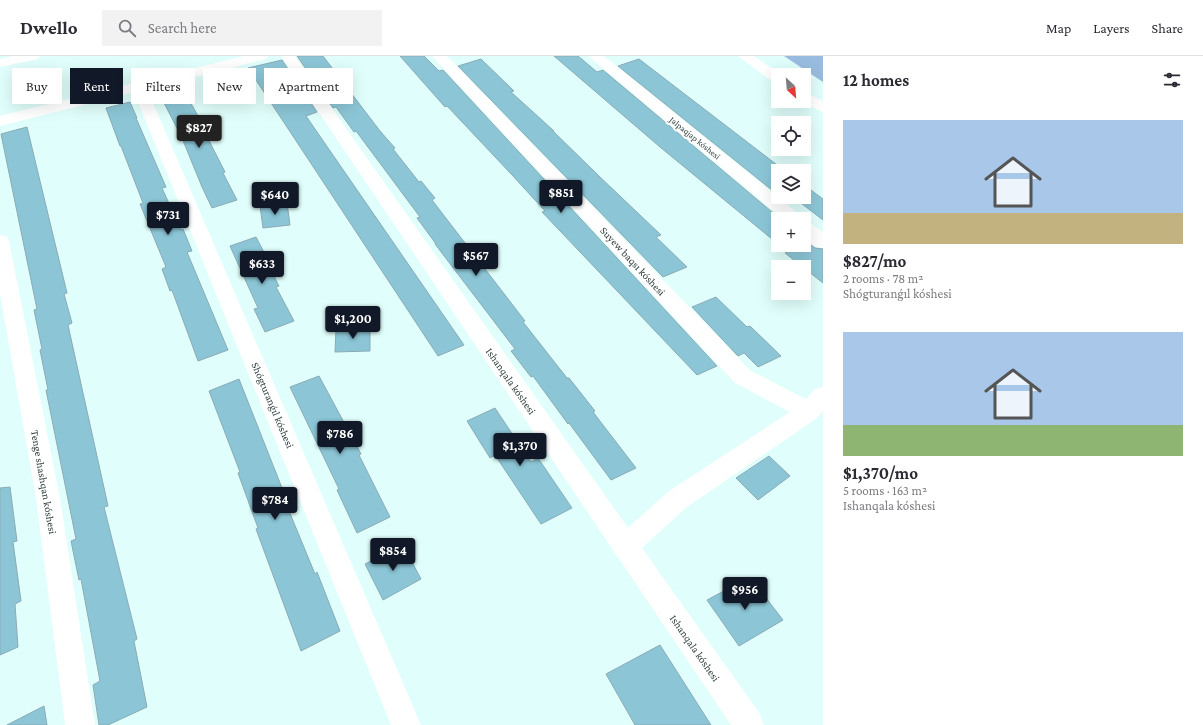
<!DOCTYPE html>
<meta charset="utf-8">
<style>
body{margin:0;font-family:"Crimson Pro",serif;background:#f2f2f3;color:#2b2b33;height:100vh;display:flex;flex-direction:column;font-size:15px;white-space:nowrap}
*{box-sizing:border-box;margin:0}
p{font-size:13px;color:#7c7c81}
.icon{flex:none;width:22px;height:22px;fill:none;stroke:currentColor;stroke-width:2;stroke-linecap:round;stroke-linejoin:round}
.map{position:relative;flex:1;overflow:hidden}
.panel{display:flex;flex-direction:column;background:#fff;width:380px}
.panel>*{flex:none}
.banner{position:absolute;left:12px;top:12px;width:380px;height:36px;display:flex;gap:8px}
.needle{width:26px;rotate:154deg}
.fabs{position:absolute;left:771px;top:12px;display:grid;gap:8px}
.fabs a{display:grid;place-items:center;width:40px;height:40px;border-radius:0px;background:#fff;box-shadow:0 4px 16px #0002;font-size:20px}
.price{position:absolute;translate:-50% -34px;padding:0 9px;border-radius:4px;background:#111827;color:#fff;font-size:13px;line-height:26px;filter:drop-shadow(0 1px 2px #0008)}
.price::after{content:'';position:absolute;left:50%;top:24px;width:12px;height:9px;margin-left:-6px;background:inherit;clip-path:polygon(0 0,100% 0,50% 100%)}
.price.selected{background:#222;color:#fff}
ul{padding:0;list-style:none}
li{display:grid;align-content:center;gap:8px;height:212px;padding:0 20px}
li span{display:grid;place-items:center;height:124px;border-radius:0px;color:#555}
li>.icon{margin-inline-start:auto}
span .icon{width:72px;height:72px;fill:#fffc;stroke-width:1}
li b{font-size:17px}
h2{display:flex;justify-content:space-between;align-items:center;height:48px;padding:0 20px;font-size:17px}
.tag{padding:0 14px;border-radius:0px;background:#fff;box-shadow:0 4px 16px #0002;font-size:14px;line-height:36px}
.tag.selected{background:#111827;color:#fff}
header{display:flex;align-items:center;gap:24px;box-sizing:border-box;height:56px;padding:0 20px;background:#fff;border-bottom:1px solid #e1e1e2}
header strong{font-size:19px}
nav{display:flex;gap:22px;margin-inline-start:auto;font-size:14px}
.search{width:280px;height:36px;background:#f2f2f3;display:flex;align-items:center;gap:10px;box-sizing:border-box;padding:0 14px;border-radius:0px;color:#7c7c81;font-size:15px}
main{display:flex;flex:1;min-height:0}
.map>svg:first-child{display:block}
.water{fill:#98bcdf}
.building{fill:#8cc6d6;stroke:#8aabb5}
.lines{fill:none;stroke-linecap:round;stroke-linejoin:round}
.minor{fill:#fff;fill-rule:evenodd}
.labels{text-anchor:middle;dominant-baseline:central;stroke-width:4;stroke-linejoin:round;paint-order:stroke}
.far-street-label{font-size:9px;fill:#32403f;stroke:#fff}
.street-label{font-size:11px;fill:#32403f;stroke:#fff}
</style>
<header>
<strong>Dwello</strong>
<div class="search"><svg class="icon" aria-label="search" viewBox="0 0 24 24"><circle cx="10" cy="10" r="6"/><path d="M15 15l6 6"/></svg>Search here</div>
<nav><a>Map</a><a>Layers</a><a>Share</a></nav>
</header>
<main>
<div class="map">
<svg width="823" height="669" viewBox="0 0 823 669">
<rect width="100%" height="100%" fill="#e0fefb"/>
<!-- water -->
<path class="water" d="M784 0H823V26Z"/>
<!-- building -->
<path class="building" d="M297 0H323L380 75 395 92 393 93 419 126 421 125 435 142 432 144 525 265 523 266 567 322H569L595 355 593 356 636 412 611 424 569 367 568 368 533 320 531 321 511 295 515 293 435 188H436L417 162 420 161 356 75 354 76 336 51 333 52Z
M400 0H424L439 15 443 14 717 310 697 319 542 156 545 155 513 120 447 50 445 51Z
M554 0H578L597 16 603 14 778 161V188L660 91Z
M481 3 514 35 511 36 554 75H553L600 121 661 179 656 181 687 211 663 221 458 10Z
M639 3 785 115H778V139L618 10Z
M282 4 317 56 306 60 464 289 438 300 248 12Z
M183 33 203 69H201L225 116 223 117 237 144 212 152 202 131 182 82 160 39Z
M130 46 137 62H136L166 131 162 132 181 174 183 173 192 195 187 196 228 294 198 305 172 234 170 235 162 213 166 211 140 148 143 147 121 90H120L106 52Z
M27 71 67 237 64 238 72 267 68 269 108 450 104 451 137 583 134 585 147 651 108 669H99L93 629 100 625 81 523 79 524 71 485 76 483 46 334H48L40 294 42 293 34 254 37 253 1 78Z
M804 129 823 143V164L793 141H804Z
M287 147 290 169 263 172 260 150Z
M256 181 267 202 265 203 279 230 276 231 294 265 265 276 254 253 258 252 230 190Z
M808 187 815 192 823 193V227L785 197Z
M716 241 747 271 750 270 781 300 758 311 744 297 738 300 692 251Z
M370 272V295L335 296 336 273Z
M319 320 361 398 359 399 390 461 357 477 337 434 339 433 290 331Z
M239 323 284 437 282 438 315 518 317 516 340 575 301 595 256 473 258 472 238 417 240 416 209 335Z
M495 352 531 406 538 402 572 452 541 468 495 399 490 402 467 365Z
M769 400 790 420 758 444 736 422Z
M10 431 17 485 13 486 21 545 15 548 18 591 0 599V432Z
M403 489 421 523 383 544 365 508Z
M750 521 783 564 739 590 707 544Z
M660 589 711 669H635L606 618Z
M44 650 47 669H7Z"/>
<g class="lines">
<!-- minor -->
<path class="minor" d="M13 0H40L38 3 0 11V3Z
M244 0H268L266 3 147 33 421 669H391L134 36 0 70V60Z
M281 0H295L628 472 669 435 790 356 735 327 432 0H447L751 315 806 343 815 333 823 331V355L817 362 687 451 642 492 760 658 764 669H731L618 501 616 500 613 494Z
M588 0H604L800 159 803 163H783Z
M738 0H754L782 19H778V27L773 26Z
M804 36 823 45V56L818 54 802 45H804Z
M804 165 810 167 823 176V192L816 191 804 181Z
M0 179 7 180 9 185 60 442 95 669H65L36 442 0 238Z"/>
</g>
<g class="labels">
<!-- far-street labels -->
<g class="far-street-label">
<text transform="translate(695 82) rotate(39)">Jalpaqjap kóshesi</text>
</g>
<!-- street labels -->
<g class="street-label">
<text transform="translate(633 205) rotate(47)">Suyew baqsı kóshesi</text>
<text transform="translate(511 325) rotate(55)">Ishanqala kóshesi</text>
<text transform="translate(273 349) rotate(67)">Shógturanǵıl kóshesi</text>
<text transform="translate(44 426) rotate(80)">Tenge shashqan kóshesi</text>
<text transform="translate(695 592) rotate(55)">Ishanqala kóshesi</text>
</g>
</g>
</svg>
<div class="fabs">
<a><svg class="needle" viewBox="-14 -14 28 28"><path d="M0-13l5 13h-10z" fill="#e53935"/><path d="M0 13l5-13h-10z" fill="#7c7c81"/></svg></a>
<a><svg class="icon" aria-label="locate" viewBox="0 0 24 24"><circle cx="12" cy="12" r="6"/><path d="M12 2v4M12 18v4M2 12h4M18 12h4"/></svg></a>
<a><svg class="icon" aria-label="layers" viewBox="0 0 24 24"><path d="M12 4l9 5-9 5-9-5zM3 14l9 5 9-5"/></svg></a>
<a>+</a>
<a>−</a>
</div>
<b class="price selected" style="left:199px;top:93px">$827</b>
<b class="price" style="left:561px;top:158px">$851</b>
<b class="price" style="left:275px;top:160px">$640</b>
<b class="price" style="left:168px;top:180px">$731</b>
<b class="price" style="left:476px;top:221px">$567</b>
<b class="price" style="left:262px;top:229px">$633</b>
<b class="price" style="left:353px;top:284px">$1,200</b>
<b class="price" style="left:340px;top:399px">$786</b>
<b class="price" style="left:520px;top:411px">$1,370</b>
<b class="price" style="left:275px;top:465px">$784</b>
<b class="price" style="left:393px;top:516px">$854</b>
<b class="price" style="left:745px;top:555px">$956</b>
<div class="banner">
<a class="tag">Buy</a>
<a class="tag selected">Rent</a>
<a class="tag">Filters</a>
<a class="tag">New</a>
<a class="tag">Apartment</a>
</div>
</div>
<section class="panel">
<h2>12 homes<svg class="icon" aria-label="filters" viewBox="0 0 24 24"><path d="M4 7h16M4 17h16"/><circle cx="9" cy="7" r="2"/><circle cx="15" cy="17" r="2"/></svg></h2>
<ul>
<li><span style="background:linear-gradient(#a9c7e8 75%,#c2b280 0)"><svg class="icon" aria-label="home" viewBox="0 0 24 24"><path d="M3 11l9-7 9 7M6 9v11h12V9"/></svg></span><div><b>$827/mo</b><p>2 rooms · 78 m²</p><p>Shógturanǵıl kóshesi</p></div></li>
<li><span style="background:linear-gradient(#a9c7e8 75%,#8fb573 0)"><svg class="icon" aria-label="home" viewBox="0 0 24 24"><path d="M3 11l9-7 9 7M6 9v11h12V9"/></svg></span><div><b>$1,370/mo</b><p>5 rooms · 163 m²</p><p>Ishanqala kóshesi</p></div></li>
</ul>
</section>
</main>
